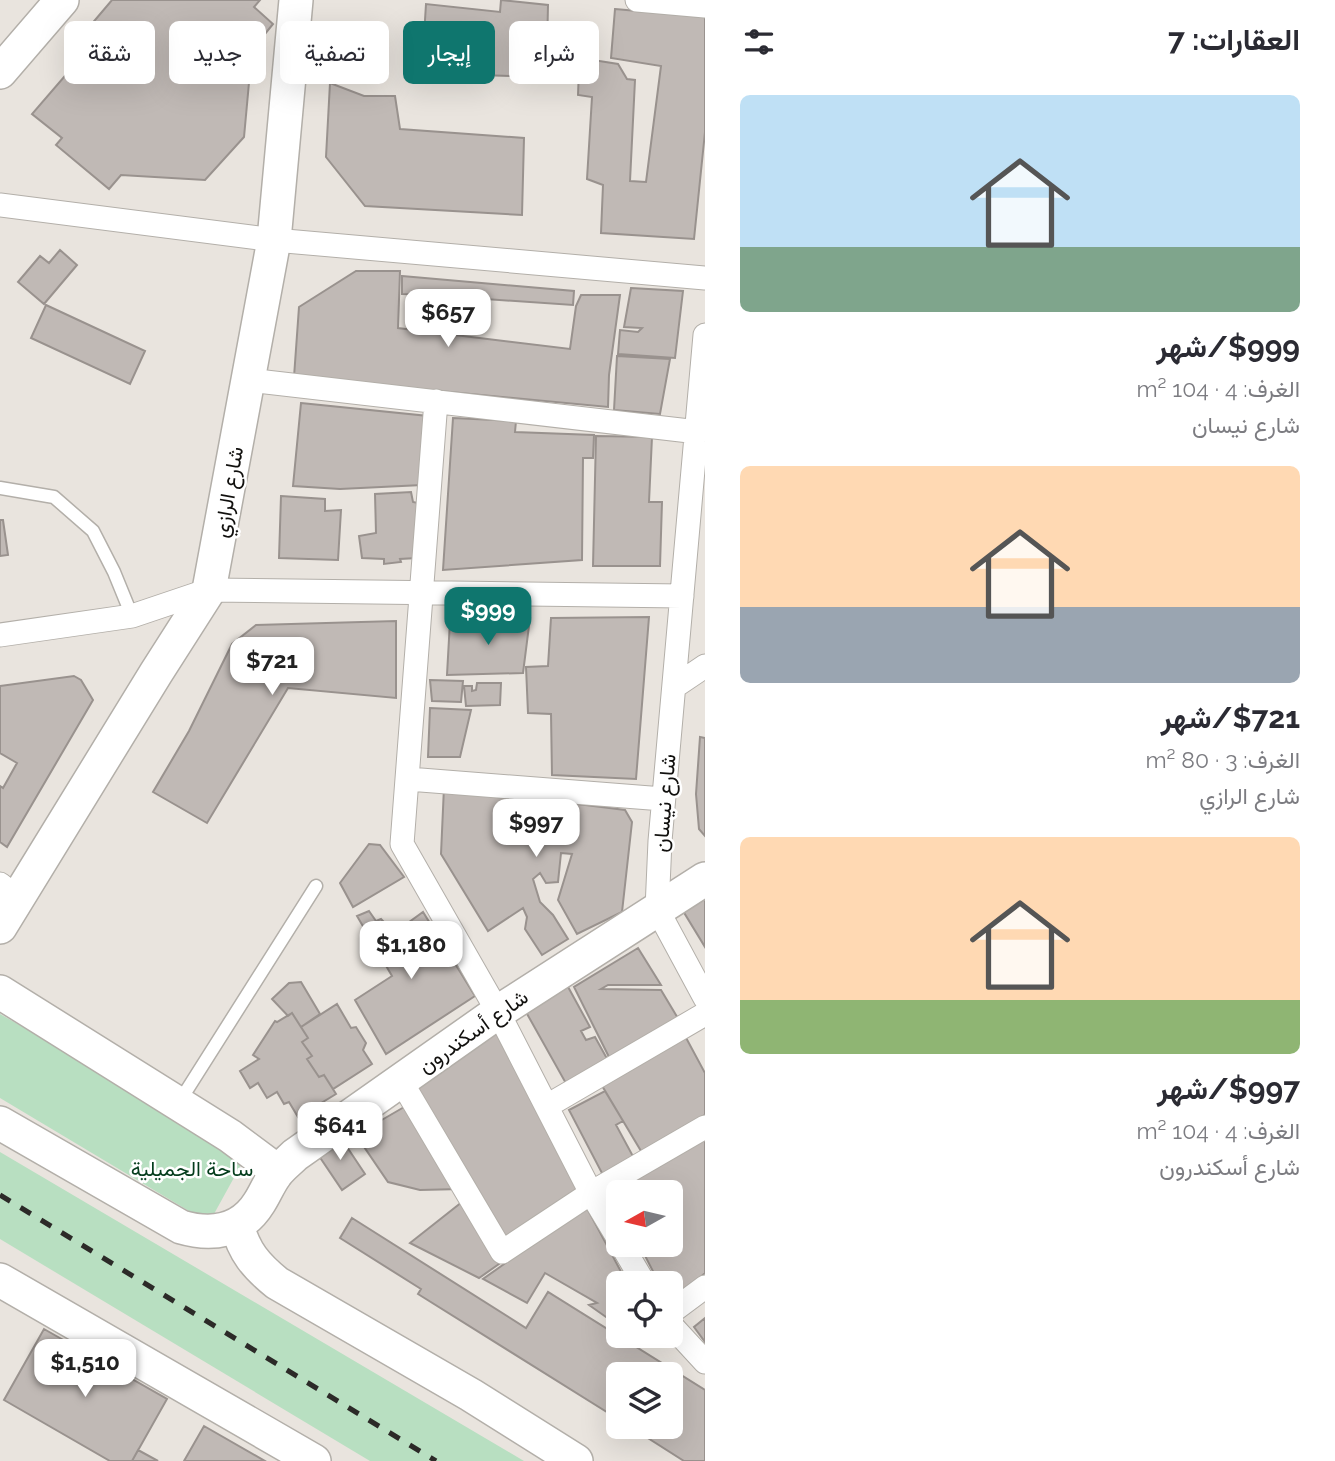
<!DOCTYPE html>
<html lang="ar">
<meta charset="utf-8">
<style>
body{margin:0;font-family:Raleway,Vazirmatn,sans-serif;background:#f2f2f3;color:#2b2b33;direction:rtl;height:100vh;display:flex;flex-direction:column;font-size:26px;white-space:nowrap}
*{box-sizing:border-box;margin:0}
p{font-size:23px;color:#7c7c81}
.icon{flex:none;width:38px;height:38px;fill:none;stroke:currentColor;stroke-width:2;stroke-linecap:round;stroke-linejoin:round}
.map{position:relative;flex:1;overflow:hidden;direction:ltr}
.drawer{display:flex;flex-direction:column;background:#fff;width:630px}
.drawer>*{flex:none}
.guide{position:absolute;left:21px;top:21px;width:578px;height:63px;direction:rtl;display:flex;gap:14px}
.needle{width:46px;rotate:262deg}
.fabs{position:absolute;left:606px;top:1180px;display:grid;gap:14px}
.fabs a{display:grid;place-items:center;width:77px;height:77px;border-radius:10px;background:#fff;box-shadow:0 7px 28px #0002;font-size:35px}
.price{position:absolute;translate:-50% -60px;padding:0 16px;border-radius:14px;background:#fff;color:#222;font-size:23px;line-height:46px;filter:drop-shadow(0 2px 4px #0008)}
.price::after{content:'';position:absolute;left:50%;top:42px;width:21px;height:16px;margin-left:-10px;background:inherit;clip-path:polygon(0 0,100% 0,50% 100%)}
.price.active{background:#0f766e;color:#fff}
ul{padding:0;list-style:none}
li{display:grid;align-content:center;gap:14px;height:371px;padding:0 35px}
li span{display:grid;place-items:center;height:217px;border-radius:10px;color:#555}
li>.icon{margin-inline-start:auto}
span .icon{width:126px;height:126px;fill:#fffc;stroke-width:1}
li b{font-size:30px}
h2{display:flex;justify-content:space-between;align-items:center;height:84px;padding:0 35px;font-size:30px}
.pill{padding:0 24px;border-radius:10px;background:#fff;box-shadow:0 7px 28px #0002;font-size:24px;line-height:63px}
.pill.active{background:#0f766e;color:#fff}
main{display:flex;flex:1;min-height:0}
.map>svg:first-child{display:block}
.green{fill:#b8dfc1}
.building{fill:#c0b9b5;stroke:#99928e;stroke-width:2}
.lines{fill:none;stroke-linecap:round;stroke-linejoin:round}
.lane-casing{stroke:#b3afa9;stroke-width:15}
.street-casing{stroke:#b3afa9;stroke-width:25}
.secondary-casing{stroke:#b3afa9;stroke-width:36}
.lane{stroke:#fff;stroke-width:12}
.street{stroke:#fff;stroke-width:23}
.secondary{stroke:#fff;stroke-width:33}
.rail{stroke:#2c2a28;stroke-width:5;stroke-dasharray:12 12;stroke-linecap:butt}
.labels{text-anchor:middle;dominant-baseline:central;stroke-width:5;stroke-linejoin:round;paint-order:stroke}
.street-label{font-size:21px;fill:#11100e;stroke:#fff}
.park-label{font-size:21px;fill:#043c1c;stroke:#fff}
</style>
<main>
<section class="drawer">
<h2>العقارات: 7<svg class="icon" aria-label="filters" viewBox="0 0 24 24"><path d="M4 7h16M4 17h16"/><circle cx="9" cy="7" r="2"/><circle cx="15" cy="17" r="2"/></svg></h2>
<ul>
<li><span style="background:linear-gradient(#bfe0f5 70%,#7fa58c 0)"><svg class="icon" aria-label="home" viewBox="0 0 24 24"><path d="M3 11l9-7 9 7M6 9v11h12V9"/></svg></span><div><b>$999/شهر</b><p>الغرف: 4 · 104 m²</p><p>شارع نيسان</p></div></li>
<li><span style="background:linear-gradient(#ffd9b3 65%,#9aa5b1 0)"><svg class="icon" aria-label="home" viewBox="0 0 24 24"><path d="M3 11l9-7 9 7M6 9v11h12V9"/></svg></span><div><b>$721/شهر</b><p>الغرف: 3 · 80 m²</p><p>شارع الرازي</p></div></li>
<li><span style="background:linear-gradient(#ffd9b3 75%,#8fb573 0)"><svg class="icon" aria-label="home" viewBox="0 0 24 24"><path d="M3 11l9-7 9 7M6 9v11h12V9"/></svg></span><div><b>$997/شهر</b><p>الغرف: 4 · 104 m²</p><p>شارع أسكندرون</p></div></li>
</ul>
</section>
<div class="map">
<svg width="705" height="1461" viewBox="0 0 705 1461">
<rect width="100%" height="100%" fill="#e9e4de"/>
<!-- green -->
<path class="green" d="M0 1014 247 1154 209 1223 0 1098Z
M0 1152 524 1461H370L0 1239Z"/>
<!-- building -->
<path class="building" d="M112 0H260L254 7 273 24 252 50 244 137 205 180 121 175 109 189 56 145 62 138 32 114 83 55 73 46Z
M501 0 548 5 547 50 542 57 540 77 449 74 451 39 424 36 426 4 500 12Z
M615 9 705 17V132L694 239 601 233 603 185 587 179 592 97 578 95 579 69 587 59 618 64 627 79 635 80 630 181 646 182 661 66 611 58Z
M330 83 364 96H395L400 129 524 138 522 215 365 206 326 157Z
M60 250 77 265 44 304 18 282 40 256 49 263Z
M356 271H400L398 328 570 349 576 306 581 295H620L609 375 608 407 294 377 299 307Z
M402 276 574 291 573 305 457 297 456 304 439 305 436 295 402 294Z
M631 288 683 291 675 358 618 354 620 330 638 332 642 328 624 327Z
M46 305 145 351 130 384 31 338Z
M617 356 670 359 660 414 614 410Z
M301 403 428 416 422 485 340 489 293 486Z
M453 418 516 421 515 432 594 435 593 458H583L582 560 443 570Z
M596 436 652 437 649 502H662L660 566H593Z
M411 492 413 502 422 504 417 558 400 559 401 562 384 564V559L362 558 359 536 376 533 375 494Z
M281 496 325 499V511L341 510 338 560 279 558Z
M0 520H3L8 555 0 556Z
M649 617 636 779 552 775 551 714 528 713 526 667 548 666 551 618Z
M530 618 523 673 447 675 450 621Z
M396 621V698L288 688 207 823 153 792 189 731 232 644 256 625Z
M74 676 81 680 93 700 7 847 0 842V786L3 788 17 763 0 753V686Z
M430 680 463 681 461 702 432 701Z
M477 683H501L500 705 466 706 464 686H472V691L476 690Z
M430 708 471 710 460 757H428Z
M700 737 705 738V836L699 829 696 794Z
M444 787 625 810 632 822 622 912 577 934 558 900 572 854 561 853 558 882 546 883 540 873 533 879 540 902 553 915 568 939 542 955 525 929 527 917 523 908 488 931 441 854Z
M369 844 380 845 404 877 353 907 340 883Z
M705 890V947L680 906Z
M369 911 376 921 381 919 394 933 423 912 475 996 386 1054 355 1000 392 976 357 916Z
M638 948 661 985H608L601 989 661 990 679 1020 611 1061 574 987Z
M301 982 320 1014 301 1027 292 1013 288 1016 272 999 289 983Z
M567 985 590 1027 581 1031 586 1040 595 1037 610 1064 568 1087 526 1012Z
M337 1004 351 1028 356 1027 366 1043 363 1050 372 1064 333 1089 324 1075 319 1077 307 1059 312 1056 302 1042 308 1038 301 1027Z
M292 1013 308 1038 302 1042 312 1056 307 1059 319 1077 324 1075 336 1094 298 1117 289 1102 284 1104 277 1092 267 1098 258 1083 250 1088 240 1071 259 1059 253 1055 275 1021 277 1022Z
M501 1026 579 1193 504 1238 411 1089Z
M684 1034 705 1073V1115L685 1126 644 1156 601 1084Z
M605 1091 623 1121 616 1125 635 1160 604 1177 569 1110Z
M411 1103 460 1189 420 1190 388 1182 356 1135Z
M339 1135 365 1174 342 1190 315 1150Z
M705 1135V1273L673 1302 670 1301V1283H659L639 1244H670V1192H618V1205L611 1192Z
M462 1202 499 1264 479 1278 410 1243Z
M586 1206 627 1283H618V1314L606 1317 589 1305 597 1303 545 1273 527 1303 483 1279Z
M352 1218 526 1328 548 1292 705 1390V1461H684L629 1426H670V1374H618V1419L418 1294 421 1289 340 1238Z
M705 1318V1342L694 1327Z
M44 1329 167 1399 132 1461H110L4 1400Z
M204 1426 265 1461H184Z
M138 1450 158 1461H132Z"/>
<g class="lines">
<defs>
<path id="lane" d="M0 488 54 497 93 531 114 572 132 616
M178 1104 316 886"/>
<path id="street" d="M637 0 705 6
M0 205 274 240 705 278
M705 335 660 841 657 909 705 998
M248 380 698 432
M436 401 402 844 498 1012 591 1193 618 1238
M0 635 132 616 209 590 682 596
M674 687 705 666
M408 779 663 799
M0 884 18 898
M401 1081 502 1252 591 1193 705 1127
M547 1106 705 1014
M621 1244 644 1283
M670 1313 705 1287
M670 1324 705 1362"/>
<path id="secondary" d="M0 72 62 0
M0 927 156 673 209 590 274 240 296 0
M0 992 230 1136 277 1171
M0 1123 181 1227C212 1236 241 1232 259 1203 265 1194 269 1183 276 1174 281 1167 289 1161 295 1155L498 1012 705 879
M237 1225C244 1252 256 1266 277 1283L471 1395 576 1461
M0 1280 314 1461"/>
</defs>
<!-- lane casing -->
<use href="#lane" class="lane-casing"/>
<!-- street casing -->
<use href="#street" class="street-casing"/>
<!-- secondary casing -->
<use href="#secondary" class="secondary-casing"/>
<!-- lane -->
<use href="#lane" class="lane"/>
<!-- street -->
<use href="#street" class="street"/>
<!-- secondary -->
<use href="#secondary" class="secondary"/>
<!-- rail -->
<path class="rail" d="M0 1195 436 1461"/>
</g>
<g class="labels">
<!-- street labels -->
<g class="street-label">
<text transform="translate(228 492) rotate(-80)">شارع الرازي</text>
<text transform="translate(664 803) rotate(-85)">شارع نيسان</text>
<text transform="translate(473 1031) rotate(-35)">شارع أسكندرون</text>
</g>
<!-- park labels -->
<g class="park-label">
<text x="192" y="1168">ساحة الجميلية</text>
</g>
</g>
</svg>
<div class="fabs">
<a><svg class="needle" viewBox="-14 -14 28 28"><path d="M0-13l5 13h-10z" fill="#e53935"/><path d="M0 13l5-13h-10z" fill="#7c7c81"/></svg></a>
<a><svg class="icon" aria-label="locate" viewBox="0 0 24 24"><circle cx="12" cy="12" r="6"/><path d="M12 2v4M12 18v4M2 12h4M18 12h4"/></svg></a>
<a><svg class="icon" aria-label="layers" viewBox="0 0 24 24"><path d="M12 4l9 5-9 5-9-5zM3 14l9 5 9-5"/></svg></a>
</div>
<b class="price" style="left:448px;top:349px">$657</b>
<b class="price active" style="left:488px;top:647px">$999</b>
<b class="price" style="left:272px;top:697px">$721</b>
<b class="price" style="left:536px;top:859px">$997</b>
<b class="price" style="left:411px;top:981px">$1,180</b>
<b class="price" style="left:340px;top:1162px">$641</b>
<b class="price" style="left:85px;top:1399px">$1,510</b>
<div class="guide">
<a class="pill">شراء</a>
<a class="pill active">إيجار</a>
<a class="pill">تصفية</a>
<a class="pill">جديد</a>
<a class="pill">شقة</a>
</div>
</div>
</main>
